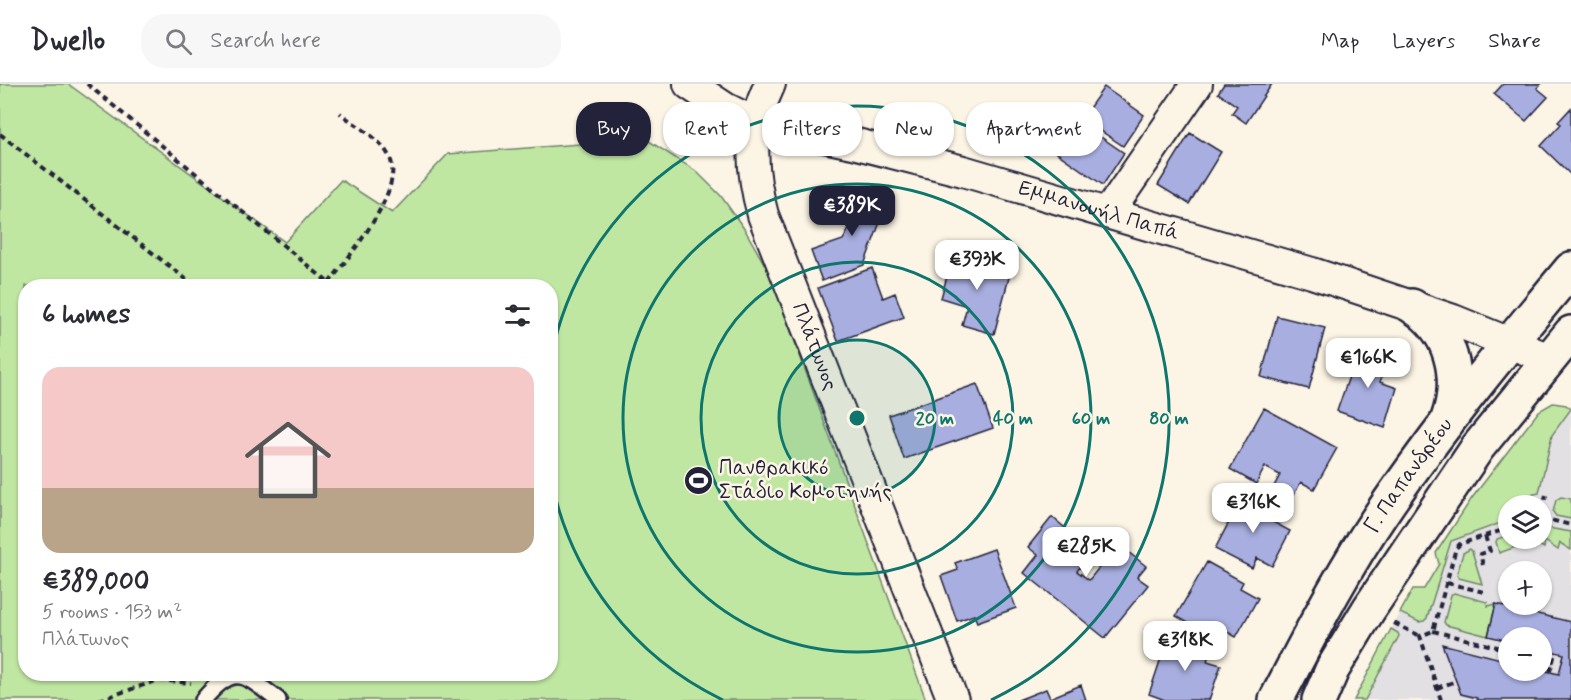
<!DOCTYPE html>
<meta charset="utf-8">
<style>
body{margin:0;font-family:Mynerve,sans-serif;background:#f7f7f7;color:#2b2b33;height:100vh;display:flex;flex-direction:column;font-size:22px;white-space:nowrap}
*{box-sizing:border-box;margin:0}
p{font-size:20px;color:#7c7c81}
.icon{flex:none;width:33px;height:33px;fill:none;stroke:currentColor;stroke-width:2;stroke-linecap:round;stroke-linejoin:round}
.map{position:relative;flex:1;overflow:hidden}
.drawer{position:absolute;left:18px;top:195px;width:540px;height:402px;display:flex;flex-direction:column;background:#fff;border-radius:24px;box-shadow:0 2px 4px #0004}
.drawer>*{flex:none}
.banner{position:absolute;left:576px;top:18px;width:570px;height:54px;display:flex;gap:12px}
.controls{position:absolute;left:1498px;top:411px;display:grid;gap:12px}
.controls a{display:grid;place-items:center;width:54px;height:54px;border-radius:50%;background:#fff;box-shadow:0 2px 4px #0004;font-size:30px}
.price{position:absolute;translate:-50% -51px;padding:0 14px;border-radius:12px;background:#fff;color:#222;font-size:20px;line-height:39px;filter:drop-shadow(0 2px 3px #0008)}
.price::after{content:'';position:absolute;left:50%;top:36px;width:18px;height:14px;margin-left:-9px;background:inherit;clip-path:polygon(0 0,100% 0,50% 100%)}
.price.active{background:#22223b;color:#fff}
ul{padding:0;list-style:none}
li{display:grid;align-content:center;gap:12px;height:318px;padding:0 24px}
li+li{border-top:2px solid #e1e1e2}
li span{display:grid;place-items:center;height:186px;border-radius:18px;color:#555}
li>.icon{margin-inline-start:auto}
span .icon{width:108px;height:108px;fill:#fffc;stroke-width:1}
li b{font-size:26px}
h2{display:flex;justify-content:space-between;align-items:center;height:72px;padding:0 24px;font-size:26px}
.pill{padding:0 21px;border-radius:24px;background:#fff;box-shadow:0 2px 4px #0004;font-size:21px;line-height:54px}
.pill.active{background:#22223b;color:#fff}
header{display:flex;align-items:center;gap:36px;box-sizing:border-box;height:84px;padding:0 30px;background:#fff;border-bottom:2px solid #e1e1e2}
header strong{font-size:28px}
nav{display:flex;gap:33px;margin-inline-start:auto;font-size:21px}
.search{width:420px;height:54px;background:#f7f7f7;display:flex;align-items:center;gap:15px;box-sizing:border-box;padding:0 21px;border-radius:24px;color:#7c7c81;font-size:22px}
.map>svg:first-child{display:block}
.built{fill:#e3e0e3;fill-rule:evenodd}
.green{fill:#c0e7a2;stroke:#71846e;stroke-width:1.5;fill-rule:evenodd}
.building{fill:#a8aedf;stroke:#22223b;stroke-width:1.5}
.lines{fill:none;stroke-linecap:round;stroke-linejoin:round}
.service-casing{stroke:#22223b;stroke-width:20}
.minor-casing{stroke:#22223b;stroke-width:34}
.secondary-casing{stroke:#22223b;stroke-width:38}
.path{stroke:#22223b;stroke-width:4;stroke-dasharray:6 4.5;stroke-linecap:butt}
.service{stroke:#fcf5e5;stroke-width:15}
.minor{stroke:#fcf5e5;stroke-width:30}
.secondary{stroke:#fcf5e5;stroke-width:33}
.ring{fill:none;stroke:#0f766e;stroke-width:3}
.labels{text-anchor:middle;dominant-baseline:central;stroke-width:5;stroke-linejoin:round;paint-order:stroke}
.street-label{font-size:21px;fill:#22223b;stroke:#fcf5e5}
.poi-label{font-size:21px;fill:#22223b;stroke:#fcf5e5;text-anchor:start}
.centre{fill:#0f766e;stroke:#fcf5e5;stroke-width:3}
.ring-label{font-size:18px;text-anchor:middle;font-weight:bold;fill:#0f766e;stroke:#fcf5e5;stroke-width:5;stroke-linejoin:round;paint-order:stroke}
</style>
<header>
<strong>Dwello</strong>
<div class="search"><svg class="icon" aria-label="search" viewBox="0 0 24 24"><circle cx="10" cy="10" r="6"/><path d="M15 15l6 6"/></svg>Search here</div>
<nav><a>Map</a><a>Layers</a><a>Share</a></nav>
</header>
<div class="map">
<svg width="1571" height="616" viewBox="0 0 1571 616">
<rect width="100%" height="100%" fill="#fcf5e5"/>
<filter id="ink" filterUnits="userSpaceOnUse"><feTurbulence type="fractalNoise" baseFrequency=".0167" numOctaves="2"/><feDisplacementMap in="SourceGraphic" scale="12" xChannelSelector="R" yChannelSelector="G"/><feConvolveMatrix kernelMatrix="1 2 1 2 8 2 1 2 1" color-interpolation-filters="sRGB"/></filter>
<g filter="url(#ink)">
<!-- built -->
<path class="built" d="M1553 319 1566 321 1571 325V616H1354L1413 505H1424L1439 480 1436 469 1472 414 1520 350 1539 327ZM1509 422H1542V454H1509ZM1509 488H1542V520H1509ZM1509 554H1542V586H1509Z"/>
<!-- green -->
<path class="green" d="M0 0H68L285 158 341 96 392 129 448 70 646 55 696 87 721 112 745 146 770 190 926 616H0ZM26 202H550V590H26Z
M1553 319 1566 321 1571 325 1552 351 1539 409C1530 411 1520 412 1517 421L1509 422V436L1451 457 1427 534 1424 537 1419 538 1400 529 1413 505H1424L1439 480 1436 469 1472 414 1539 327Z
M1561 413 1571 415V435L1556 432 1553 428 1556 416Z
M1542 443 1571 448V466L1560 459 1558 466 1545 457 1544 464 1532 457 1530 465 1518 458 1516 463 1499 469 1496 458 1497 455 1509 451V454H1542Z
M1470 465 1472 467 1482 500 1459 494 1457 491 1463 469Z
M1454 509 1487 518 1488 522 1496 520 1488 552 1446 541 1444 538 1451 511Z
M1391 545 1398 549 1399 552 1365 616H1354Z"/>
<!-- building -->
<path class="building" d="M1224 0H1272L1246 39 1232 29 1237 22 1218 9Z
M1503 0H1541L1537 4 1548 13 1526 37 1494 10Z
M1104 3 1144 31 1123 62 1082 34Z
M1571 24V91L1541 62 1561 40 1558 38Z
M1079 38 1124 69 1103 101 1057 69Z
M1190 49 1221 68 1189 120 1158 101Z
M849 104 888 117 864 181 822 197 811 167 843 156 855 134 844 130Z
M953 170 1011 186 994 250 962 241 967 222 941 214Z
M872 184 883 214 895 209 904 233 838 257 818 204Z
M1277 232 1325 244 1309 305 1261 293Z
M1360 261 1390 271 1380 298 1397 304 1385 344 1337 327Z
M977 300 993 344 904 375 889 331Z
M1264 324 1337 364 1314 405 1301 398 1292 414 1273 404 1280 391 1265 383 1256 400 1230 385Z
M1243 411 1278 428 1273 438 1290 447 1272 482 1257 474 1252 484 1215 465Z
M1052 433 1093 467 1077 487 1089 496 1118 460 1146 482 1137 493 1148 501 1105 554 1024 489 1038 471 1028 463Z
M994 465 1016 524 977 538 974 531 957 537 941 492 958 486 955 479Z
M1207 478 1243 498 1240 504 1258 514 1236 553 1222 545 1216 555 1176 532Z
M1496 520 1571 538V616H1477V614L1461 610 1442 560 1509 577V586H1542L1559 590 1564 570 1542 565V554H1509V557L1488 552Z
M1169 550 1211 565 1207 577 1221 581 1209 616H1165L1149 610Z
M1081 601 1086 616H1018L1046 605 1050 614Z"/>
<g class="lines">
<defs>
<path id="service" d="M203 616C235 578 244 590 278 616"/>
<g id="minor">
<path id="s1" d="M689 0 725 24 755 39 853 59 963 87 1312 189 1453 236 1549 275"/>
<path id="s2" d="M770 0C748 45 750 84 763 131L953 616"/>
<path d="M1108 129 1197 0"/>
</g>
<g id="secondary">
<path d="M1412 222C1451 245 1463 293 1448 335"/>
<path id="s3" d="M1276 616C1309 553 1341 489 1381 430 1439 344 1505 264 1571 185"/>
<path d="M1319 616 1332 586 1369 525 1478 363 1571 249"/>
</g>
</defs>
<!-- service casing -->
<use href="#service" class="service-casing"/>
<!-- minor casing -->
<use href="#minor" class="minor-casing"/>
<!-- secondary casing -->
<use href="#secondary" class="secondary-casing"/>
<!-- path -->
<path class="path" d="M87 0 329 199V202
M0 50 195 202
M329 199C348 173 407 105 389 72 379 53 356 42 340 29
M1542 426 1546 411
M1542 434 1571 441
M1483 481 1480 470 1490 467 1485 452
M1447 499 1484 508
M1394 539 1420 552
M1433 547 1509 566
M1542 574 1553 577 1555 568
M1550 587 1553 577
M1437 604 1456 597
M99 616 159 596 191 599
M1441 616 1420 552 1433 547 1456 464 1460 460 1509 444"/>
<!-- service -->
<use href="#service" class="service"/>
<!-- minor -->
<use href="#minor" class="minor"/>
<!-- secondary -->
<use href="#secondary" class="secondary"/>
</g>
</g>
<!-- distance rings -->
<circle cx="857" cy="334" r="78" fill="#0f766e" fill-opacity=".12"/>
<g class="ring">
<circle cx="857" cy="334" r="78"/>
<circle cx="857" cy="334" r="156"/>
<circle cx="857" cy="334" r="234"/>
<path d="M723 616A312 312 0 0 1 551 394M551 274A312 312 0 1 1 991 616"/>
</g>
<!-- icons -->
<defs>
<symbol id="stadium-disc" viewBox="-11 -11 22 22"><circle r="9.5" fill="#22223b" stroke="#fcf5e5"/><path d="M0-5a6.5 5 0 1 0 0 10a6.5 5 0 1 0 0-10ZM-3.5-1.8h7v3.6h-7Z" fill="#fff"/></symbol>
</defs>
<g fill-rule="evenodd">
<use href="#stadium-disc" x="682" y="380" width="33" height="33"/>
</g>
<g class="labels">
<!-- street labels -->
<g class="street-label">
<text stroke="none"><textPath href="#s1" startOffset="432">Εμμανουήλ Παπά</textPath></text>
<text stroke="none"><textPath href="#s2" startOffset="276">Πλάτωνος</textPath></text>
<text stroke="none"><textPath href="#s3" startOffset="261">Γ. Παπανδρέου</textPath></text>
</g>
<!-- poi labels -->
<g class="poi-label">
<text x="719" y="384">Πανθρακικό<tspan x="719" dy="24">Στάδιο Κομοτηνής</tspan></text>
</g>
</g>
<circle cx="857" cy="334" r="9" class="centre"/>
<g class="ring-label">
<text x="935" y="340">20 m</text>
<text x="1013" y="340">40 m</text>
<text x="1091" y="340">60 m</text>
<text x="1169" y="340">80 m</text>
</g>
</svg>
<div class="controls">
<a><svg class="icon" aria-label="layers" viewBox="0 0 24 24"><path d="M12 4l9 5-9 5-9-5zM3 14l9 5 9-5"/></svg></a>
<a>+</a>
<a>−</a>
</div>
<b class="price active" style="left:852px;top:153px">€389K</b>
<b class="price" style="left:977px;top:207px">€393K</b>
<b class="price" style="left:1368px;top:305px">€166K</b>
<b class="price" style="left:1253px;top:450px">€316K</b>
<b class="price" style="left:1086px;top:494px">€285K</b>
<b class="price" style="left:1185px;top:588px">€318K</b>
<div class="banner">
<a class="pill active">Buy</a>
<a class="pill">Rent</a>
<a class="pill">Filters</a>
<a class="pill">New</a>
<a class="pill">Apartment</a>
</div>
<section class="drawer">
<h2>6 homes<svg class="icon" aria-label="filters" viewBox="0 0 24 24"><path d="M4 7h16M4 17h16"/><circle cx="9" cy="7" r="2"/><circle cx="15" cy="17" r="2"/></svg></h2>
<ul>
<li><span style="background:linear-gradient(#f6c9c9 65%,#b9a48a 0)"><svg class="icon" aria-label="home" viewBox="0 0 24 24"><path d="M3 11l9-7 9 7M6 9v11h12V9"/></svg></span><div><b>€389,000</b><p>5 rooms · 153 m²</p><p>Πλάτωνος</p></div></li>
</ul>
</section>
</div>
